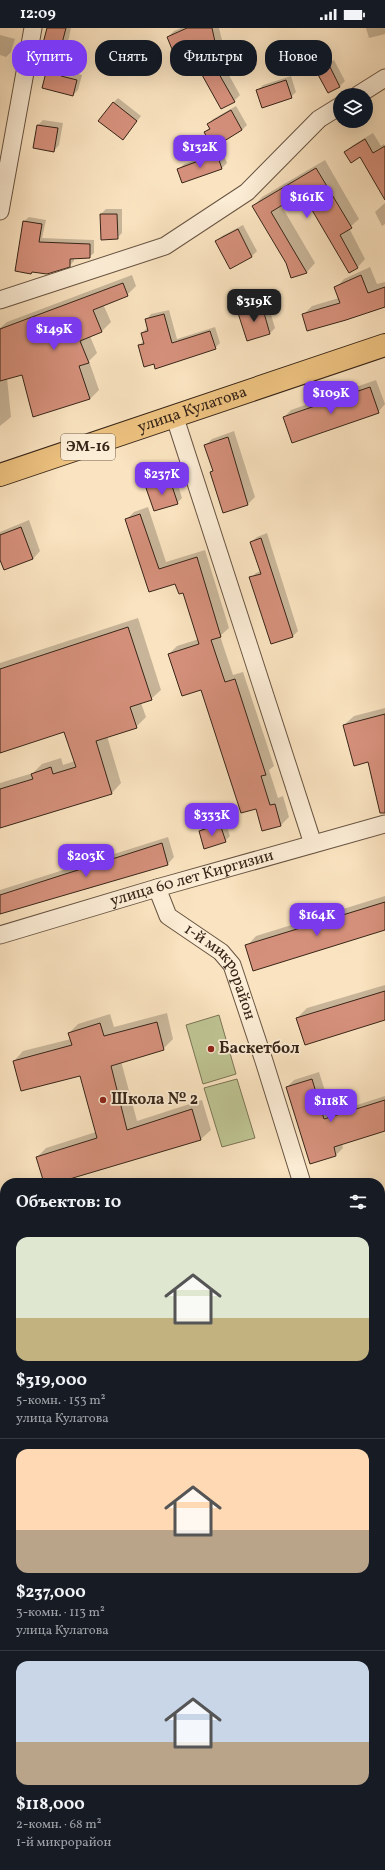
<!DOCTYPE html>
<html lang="ru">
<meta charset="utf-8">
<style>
body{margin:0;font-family:Vollkorn,serif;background:#20242c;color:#f1f3f6;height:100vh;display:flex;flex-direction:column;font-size:15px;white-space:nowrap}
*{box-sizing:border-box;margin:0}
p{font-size:13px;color:#9ea1a6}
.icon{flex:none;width:22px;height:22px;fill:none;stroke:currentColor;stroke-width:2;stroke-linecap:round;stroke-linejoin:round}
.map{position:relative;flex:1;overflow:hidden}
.side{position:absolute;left:0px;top:1150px;width:385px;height:692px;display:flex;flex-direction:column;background:#171b24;border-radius:16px 16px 0 0;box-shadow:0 4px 16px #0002}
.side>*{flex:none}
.banner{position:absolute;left:12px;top:12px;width:361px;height:36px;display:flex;gap:8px}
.controls{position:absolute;left:333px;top:60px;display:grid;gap:8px}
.controls a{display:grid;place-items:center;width:40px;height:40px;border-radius:50%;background:#171b24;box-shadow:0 4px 16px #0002;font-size:20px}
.price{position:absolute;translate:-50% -34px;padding:0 9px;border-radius:8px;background:#7c3aed;color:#fff;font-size:13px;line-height:26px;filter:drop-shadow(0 1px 2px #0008)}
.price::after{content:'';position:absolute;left:50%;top:24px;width:12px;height:9px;margin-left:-6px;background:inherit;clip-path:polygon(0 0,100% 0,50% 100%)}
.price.selected{background:#222;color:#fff}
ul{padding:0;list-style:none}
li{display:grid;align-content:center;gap:8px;height:212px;padding:0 16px}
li+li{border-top:1px solid #363941}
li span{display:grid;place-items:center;height:124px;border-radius:12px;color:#555}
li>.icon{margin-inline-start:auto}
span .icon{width:72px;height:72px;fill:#fffc;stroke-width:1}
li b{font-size:17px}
h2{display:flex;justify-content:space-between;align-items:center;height:48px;padding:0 16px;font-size:17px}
.chip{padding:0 14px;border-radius:16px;background:#171b24;box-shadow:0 4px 16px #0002;font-size:14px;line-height:36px}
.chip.selected{background:#7c3aed;color:#fff}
.status{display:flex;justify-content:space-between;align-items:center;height:28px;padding:0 20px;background:#171b24;direction:ltr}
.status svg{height:11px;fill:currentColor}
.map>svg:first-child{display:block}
.green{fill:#bec492;stroke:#7a7455}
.water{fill:#9ebeb4;stroke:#758176}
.shadow{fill:#0003}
.building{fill:#d5907b;stroke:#372518}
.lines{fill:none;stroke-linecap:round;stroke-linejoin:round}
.minor-casing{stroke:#685442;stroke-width:19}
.major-casing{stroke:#372518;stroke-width:24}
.highway-casing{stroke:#372518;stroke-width:24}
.minor{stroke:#fcedd6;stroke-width:17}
.major{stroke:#edc280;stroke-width:22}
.highway{stroke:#edc280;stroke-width:22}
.poi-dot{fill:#8f2418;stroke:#fcedd6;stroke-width:1.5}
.labels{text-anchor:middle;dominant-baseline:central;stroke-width:3.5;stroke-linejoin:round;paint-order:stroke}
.shield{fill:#fcedd6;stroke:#726151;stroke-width:1}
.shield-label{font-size:15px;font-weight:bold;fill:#372518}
.street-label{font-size:16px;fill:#372518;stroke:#fcedd6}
.poi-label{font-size:16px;font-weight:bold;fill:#372518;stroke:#fcedd6;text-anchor:start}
</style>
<div class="status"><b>12:09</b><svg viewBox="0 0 49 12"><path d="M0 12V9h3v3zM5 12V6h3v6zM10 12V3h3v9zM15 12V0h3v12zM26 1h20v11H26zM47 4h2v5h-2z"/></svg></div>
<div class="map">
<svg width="385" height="1842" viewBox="0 0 385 1842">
<rect width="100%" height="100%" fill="#fae3c0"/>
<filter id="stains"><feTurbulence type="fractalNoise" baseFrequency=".005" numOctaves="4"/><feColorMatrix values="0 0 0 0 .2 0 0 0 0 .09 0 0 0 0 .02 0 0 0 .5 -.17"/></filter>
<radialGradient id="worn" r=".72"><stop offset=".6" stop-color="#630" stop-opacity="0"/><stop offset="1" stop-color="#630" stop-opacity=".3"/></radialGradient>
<!-- green -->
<path class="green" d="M219 987 236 1046 203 1056 186 997Z
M237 1051 255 1110 222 1119 204 1060Z
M0 1441 5 1445V1572H0Z"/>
<!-- water -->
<path class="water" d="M383 1518 385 1528V1560L380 1562V1519Z"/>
<!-- shadow -->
<path class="shadow" d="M48 0H71L68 14 61 21 71 24 66 42 82 47 78 62 73 67 43 59 52 26 56 21Z
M181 0H219L223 16 215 22 240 67 234 73 188 19 168 9 174 3Z
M366 0H385V6L369 10Z
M0 7 15 11 11 24 6 29 0 27Z
M334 32 345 53 340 58 328 64 318 43 323 38Z
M291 48 296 64 291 69 258 62 263 57Z
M118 70 141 88 128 105 113 75Z
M236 78 247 97 242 102 214 118 205 104 210 99 208 96 213 91Z
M43 92 63 95 59 117 54 123 34 119 38 97Z
M373 105 381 118 384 116 385 119V170L360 128 345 124 353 117Z
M222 122 227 135 222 140 183 154 179 141 184 136Z
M325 132 359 191 349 200 365 231 357 240 303 164 281 177 315 235 307 244 292 248 287 235 254 178 262 169Z
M385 175V196L382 198 375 184Z
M106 181H122V205L117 210 101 186Z
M29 189 46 192 42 210 94 212V225L89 229 74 230V233L69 238 33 243 24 193Z
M243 197 257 223 252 228 231 239 217 213 222 208Z
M370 239 377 256 385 254V278L303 287 312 278 339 270 336 260 344 251Z
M132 247 136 258 127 267 103 276 111 294 102 303 90 308 97 325 89 333 99 362 90 371 22 346 7 350 11 389 0 398V300L7 294Z
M267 273 275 300 270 305 248 312 240 285 245 280Z
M169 282 177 311 215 299 220 315 215 320 155 335 139 318 144 312 142 305 148 299 146 292 151 286Z
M376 352 385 376 378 384 284 389 291 382Z
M234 403 255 469 248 476 211 444 213 442 205 418 212 411Z
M175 447 182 470 177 475 147 460 153 455Z
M148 479 166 534 205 522 229 600 220 608 233 647 243 644 274 738 269 742 278 770 283 768 289 789 281 797 263 802 256 780 202 661 169 626 177 618 199 611 183 564 176 554 150 563 126 492 134 484Z
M29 492 40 523 33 531 0 529V504Z
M267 505 298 603 293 608 272 615 251 550 256 545 261 543 251 514 257 509Z
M138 590 161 662 151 671 141 675 146 689 136 699 107 708 121 755 112 765 0 799V755L33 745 42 736 61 730 63 737 75 733 65 703 0 723V635Z
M385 680V728L344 697 354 688Z
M225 792 230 808 225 813 200 803 205 798Z
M168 809 174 829 168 836 84 862 83 859 0 884V862Z
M385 868V901L247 918 256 908Z
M385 957V991L297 990 307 980Z
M167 985 173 1011 163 1021 121 1033 137 1093 202 1072 211 1102 201 1111 53 1155H45L37 1129 46 1120 96 1104 81 1047 14 1033 23 1023 71 1011 69 1005 78 996 110 986 114 999Z
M319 1044 332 1085 385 1068V1102L342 1116 343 1120 336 1127 287 1059 294 1052Z
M385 1267V1283L380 1284V1268Z
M385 1474V1494L380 1496V1475Z
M385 1563V1673L380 1674V1565Z
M0 1577 5 1593V1676L0 1657Z
M385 1801V1820L380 1806V1803Z"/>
<!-- building -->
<path class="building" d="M47 0H66L60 23 42 19Z
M187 0H212L217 23 207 25 235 74 221 81 187 20 174 26 167 9Z
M51 25 66 29 61 48 77 52 73 68 42 60Z
M329 37 340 59 328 65 316 43Z
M286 52 292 70 262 80 256 62Z
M113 74 137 93 123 112 98 93Z
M231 82 242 102 213 120 204 104 210 101 207 96Z
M37 97 58 100 54 124 33 120Z
M365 111 373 125 385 118V172L360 129 351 135 344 124Z
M217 126 222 141 182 155 177 141Z
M316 140 352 200 340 207 358 240 349 245 302 165 271 184 307 245 291 250 286 235 252 178Z
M100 186H117L118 211 101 212Z
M23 193 42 196 39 214 90 216V230L70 231V239L47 246 32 244 31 246 15 243Z
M238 201 252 229 230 241 215 213Z
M361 247 368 265 385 259V279L346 292 307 303 302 286 340 275 334 259Z
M123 255 128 268 93 282 102 304 80 313 89 335 79 338 90 371 33 389 22 347 0 353V301Z
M262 278 270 306 247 313 238 285Z
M164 286 172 315 210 303 216 321 155 341 154 336 144 339 138 317 144 316 141 305 148 303 145 291Z
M370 359 379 385 292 415 283 389Z
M228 409 248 477 223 485 210 444 213 443 204 417Z
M170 452 178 476 154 483 146 460Z
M140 486 159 541 197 529 221 609 211 612 225 654 235 651 266 747 261 748 270 777 275 776 281 798 262 803 256 781 241 785 201 662 182 668 168 626 199 616 183 565 179 566 175 556 149 564 125 491Z
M21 499 33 531 4 542 0 532V507Z
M261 510 293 609 271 616 249 549 261 546 250 514Z
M128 599 152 672 130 679 137 700 96 713 112 766 0 800V761L33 751 31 746 51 739 53 746 76 739 64 704 0 725V641Z
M385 686V785H380L368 734 354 738 343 697Z
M220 796 226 814 204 821 199 803Z
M162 815 168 837 0 886V867Z
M385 874V902L253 943 245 917Z
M385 963V992L305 1017 296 990Z
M157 994 164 1022 111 1038 127 1102 192 1081 201 1112 56 1155H44L36 1129 97 1110 80 1048 21 1063 13 1033 72 1017 68 1005 100 995 104 1008Z
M312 1051 324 1091 385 1072V1103L334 1119 336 1128 310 1136 286 1059Z"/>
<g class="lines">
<defs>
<g id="minor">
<path d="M358 67 385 50"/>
<path d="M0 183 33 0"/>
<path d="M0 272 165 218 247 164 319 91 340 78"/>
<path d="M175 390 313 816"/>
<path id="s1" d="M157 860 168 888 221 924 232 937 264 1033 302 1155"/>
<path id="s2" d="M0 907 157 860 385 796"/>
<path d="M380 1443 385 1462"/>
<path d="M36 1842 52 1837"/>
</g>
<path id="major" d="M380 1746 385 1745
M115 1842 120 1837"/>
<g id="highway">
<path id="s3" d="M0 447 385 317"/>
</g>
</defs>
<!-- minor casing -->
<use href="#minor" class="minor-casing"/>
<!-- major casing -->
<use href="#major" class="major-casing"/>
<!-- highway casing -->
<use href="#highway" class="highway-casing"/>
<!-- minor -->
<use href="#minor" class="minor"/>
<!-- major -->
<use href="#major" class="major"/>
<!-- highway -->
<use href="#highway" class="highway"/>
</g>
<!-- markers -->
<g class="poi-dot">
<circle cx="211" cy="1021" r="4"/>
<circle cx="103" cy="1072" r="4"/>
</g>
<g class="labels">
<!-- shield labels -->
<rect class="shield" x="61" y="406" width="54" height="26" rx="3"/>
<g class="shield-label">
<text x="88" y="419">ЭМ-16</text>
</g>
<!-- street labels -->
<g class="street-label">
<text stroke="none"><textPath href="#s3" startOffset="203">улица Кулатова</textPath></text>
<text stroke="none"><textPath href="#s2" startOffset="200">улица 60 лет Киргизии</textPath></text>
<text stroke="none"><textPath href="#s1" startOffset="110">1-й микрорайон</textPath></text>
</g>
<!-- poi labels -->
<g class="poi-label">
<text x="219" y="1021">Баскетбол</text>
<text x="111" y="1072">Школа № 2</text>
</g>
</g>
<rect width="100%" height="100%" filter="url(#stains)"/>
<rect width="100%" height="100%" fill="url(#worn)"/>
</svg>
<div class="controls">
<a><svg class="icon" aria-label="layers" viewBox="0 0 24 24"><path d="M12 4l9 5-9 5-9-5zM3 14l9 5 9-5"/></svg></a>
</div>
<b class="price" style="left:200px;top:141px">$132K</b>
<b class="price" style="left:307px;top:191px">$161K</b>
<b class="price selected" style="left:254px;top:295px">$319K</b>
<b class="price" style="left:54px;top:323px">$149K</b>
<b class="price" style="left:331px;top:387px">$109K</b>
<b class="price" style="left:162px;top:468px">$237K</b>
<b class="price" style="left:212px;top:809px">$333K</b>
<b class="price" style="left:86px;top:850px">$203K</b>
<b class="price" style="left:317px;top:909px">$164K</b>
<b class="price" style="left:331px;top:1095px">$118K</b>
<div class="banner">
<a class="chip selected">Купить</a>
<a class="chip">Снять</a>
<a class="chip">Фильтры</a>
<a class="chip">Новое</a>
</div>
<section class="side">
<h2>Объектов: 10<svg class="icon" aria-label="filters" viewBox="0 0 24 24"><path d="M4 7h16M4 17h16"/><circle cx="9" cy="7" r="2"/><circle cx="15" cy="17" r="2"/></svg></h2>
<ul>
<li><span style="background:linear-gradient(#dfe7d0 65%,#c2b280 0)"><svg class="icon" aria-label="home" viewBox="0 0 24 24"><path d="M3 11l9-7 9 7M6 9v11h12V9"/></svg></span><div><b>$319,000</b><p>5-комн. · 153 m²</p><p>улица Кулатова</p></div></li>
<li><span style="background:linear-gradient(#ffd9b3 65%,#b9a48a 0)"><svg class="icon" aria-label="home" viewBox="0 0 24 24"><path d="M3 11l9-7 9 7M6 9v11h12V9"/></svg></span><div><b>$237,000</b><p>3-комн. · 113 m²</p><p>улица Кулатова</p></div></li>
<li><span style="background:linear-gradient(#c9d6e8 65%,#b9a48a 0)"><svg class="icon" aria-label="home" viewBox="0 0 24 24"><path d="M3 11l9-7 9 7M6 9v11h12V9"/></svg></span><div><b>$118,000</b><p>2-комн. · 68 m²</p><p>1-й микрорайон</p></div></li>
</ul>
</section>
</div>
